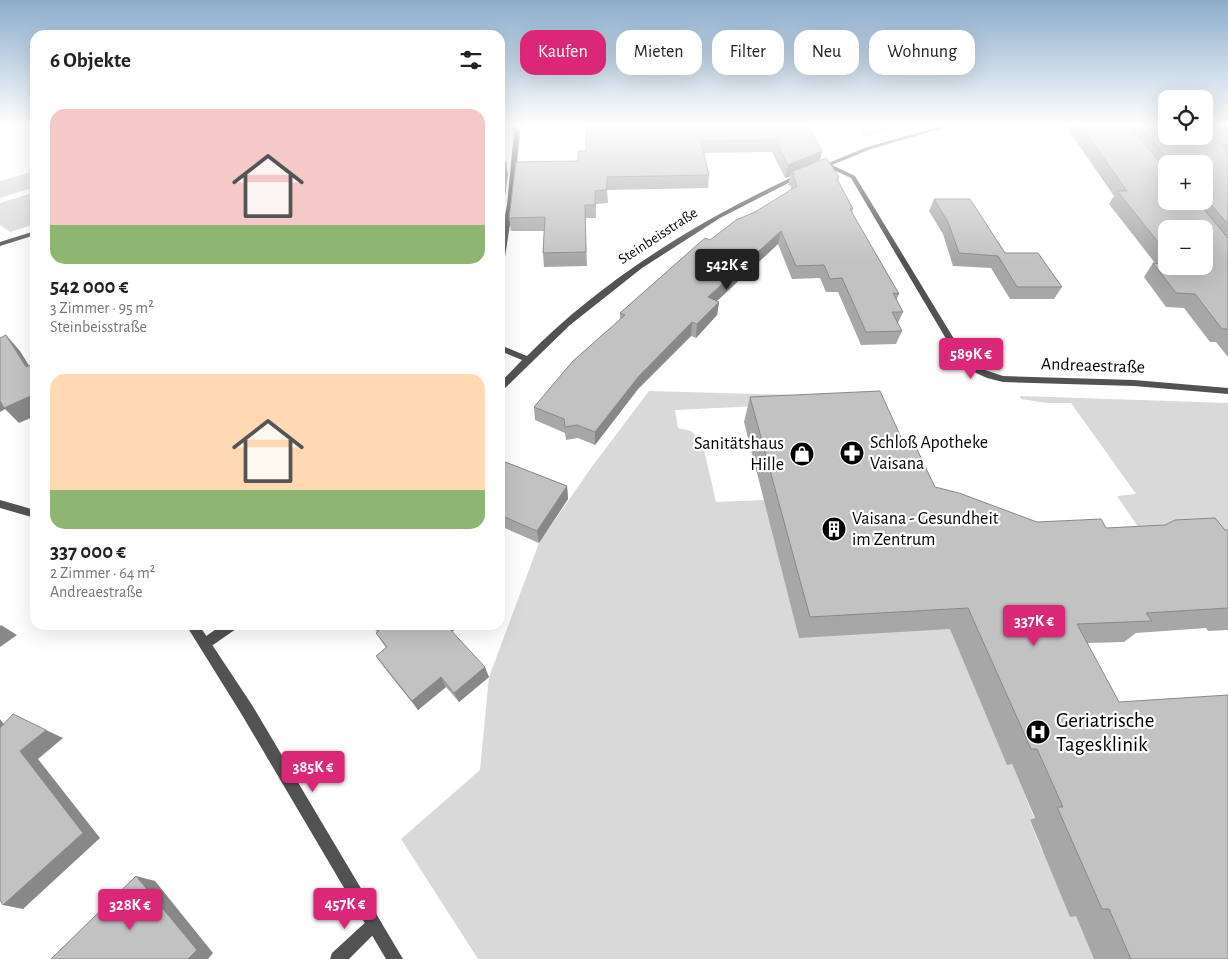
<!DOCTYPE html>
<html lang="de">
<meta charset="utf-8">
<style>
body{margin:0;font-family:"Alegreya Sans",sans-serif;background:#f2f2f2;color:#222;height:100vh;display:flex;flex-direction:column;font-size:19px;white-space:nowrap}
*{box-sizing:border-box;margin:0}
p{font-size:16px;color:#767676}
.icon{flex:none;width:28px;height:28px;fill:none;stroke:currentColor;stroke-width:2;stroke-linecap:round;stroke-linejoin:round}
.map{position:relative;flex:1;overflow:hidden}
.drawer{position:absolute;left:30px;top:30px;width:475px;height:600px;display:flex;flex-direction:column;background:#fff;border-radius:15px;box-shadow:0 5px 20px #0002}
.drawer>*{flex:none}
.banner{position:absolute;left:520px;top:30px;width:475px;height:45px;display:flex;gap:10px}
.buttons{position:absolute;left:1158px;top:90px;display:grid;gap:10px}
.buttons a{display:grid;place-items:center;width:55px;height:55px;border-radius:10px;background:#fff;box-shadow:0 5px 20px #0002;font-size:25px}
.price{position:absolute;translate:-50% -42px;padding:0 11px;border-radius:5px;background:#db2777;color:#fff;font-size:16px;line-height:32px;filter:drop-shadow(0 1px 2px #0008)}
.price::after{content:'';position:absolute;left:50%;top:30px;width:15px;height:11px;margin-left:-8px;background:inherit;clip-path:polygon(0 0,100% 0,50% 100%)}
.price.current{background:#222;color:#fff}
ul{padding:0;list-style:none}
li{display:grid;align-content:center;gap:10px;height:265px;padding:0 20px}
li span{display:grid;place-items:center;height:155px;border-radius:15px;color:#555}
li>.icon{margin-inline-start:auto}
span .icon{width:90px;height:90px;fill:#fffc;stroke-width:1}
li b{font-size:21px}
h2{display:flex;justify-content:space-between;align-items:center;height:60px;padding:0 20px;font-size:21px}
.tag{padding:0 18px;border-radius:15px;background:#fff;box-shadow:0 5px 20px #0002;font-size:18px;line-height:45px}
.tag.current{background:#db2777;color:#fff}
.map>svg:first-child{display:block}
.green{fill:#d9d9d9}
.lines{fill:none;stroke-linecap:round;stroke-linejoin:round}
.minor{fill:#525252;fill-rule:evenodd}
.tertiary{fill:#525252;fill-rule:evenodd}
.wall{fill:#a7a7a7;fill-rule:evenodd}
.shaded-wall{fill:#888}
.building{fill:#c2c2c2;stroke:#888}
.labels{text-anchor:middle;dominant-baseline:central;stroke-width:4.5;stroke-linejoin:round;paint-order:stroke}
.far-street-label{font-size:15px;fill:#000;stroke:#fff}
.street-label{font-size:18px;fill:#000;stroke:#fff}
.poi-label{font-size:18px;fill:#000;stroke:#fff;text-anchor:start}
.near-poi-label{font-size:21px;fill:#000;stroke:#fff;text-anchor:start}
</style>
<div class="map">
<svg width="1228" height="959" viewBox="0 0 1228 959">
<rect width="100%" height="100%" fill="#fff"/>
<!-- green -->
<path class="green" d="M861 126H903L862 138Z
M35 171V187L0 198V181Z
M35 192V224L10 232 0 225V203Z
M649 391 866 397 869 401 675 410 678 428 691 431 702 441 716 502 764 500 936 583 1007 764H1012L1035 820 1030 821 1042 851 1048 850 1070 916H1076L1105 959H478L401 839 480 770 489 677 539 543 591 468Z
M1020 396 1228 403V576L1149 543 1117 496 1136 494 1071 403H1047L1021 399Z"/>
<g class="lines">
<!-- minor -->
<path class="minor" d="M509 126H515L520 132 513 205 504 263 500 265V242L507 205 514 132Z
M942 126H950L871 149 832 165 855 176 962 352 982 369 1003 376 1134 380 1228 388V394L1134 386 1003 382 987 378 976 373 966 365 955 354 851 178 827 167 819 170 816 168 867 147Z
M799 174 804 175 720 218 642 268 570 325 503 390 500 391V383L522 360 500 351V345L527 356C604 278 700 220 799 174Z
M35 231V235L0 246V242Z
M222 625H238L236 629 210 647 206 649 202 647 200 643 202 639Z
M374 916 379 919 382 924 379 929 349 959H330L332 953 369 919Z"/>
<!-- tertiary -->
<path class="tertiary" d="M0 500 35 510V518L0 508Z
M186 625H199L252 705 403 959H386L242 715Z"/>
</g>
<!-- wall -->
<path class="wall" d="M808 126 822 151 820 160 839 177 838 181 853 209 852 214 899 294 896 300 903 312 898 323 902 331 896 344 861 345 838 292H826L820 278 792 279 778 244 717 301 719 302 717 315 696 338 691 336 638 389 595 445 578 438 566 440 565 433 535 420 534 407 620 320V313L710 240 791 190V186L788 185 790 176 785 178 772 152 704 153 709 175 708 188 607 190 608 203 596 204V218H585L587 266 544 267 543 253 544 231H511L509 218 578 161 586 151Z
M1068 126H1228V357L1216 342H1210L1184 308 1166 307 1144 277 1153 263H1155L1109 204 1114 196 1067 128ZM1166 164H1204V201H1166ZM1166 229 1204 266H1166Z
M934 199 1005 253 1062 287 1054 299H1010L991 268 953 266 943 234 929 211Z
M750 397 904 444 935 487 1037 522 1106 528 1228 530V630L1208 631 1206 628 1136 633 1124 642 1087 643 1228 959H1094L1076 916 1070 917 1030 820 1035 818 1012 764 1007 765 950 629 799 638 744 422Z
M500 460 567 486 568 499 539 543 500 526Z
M371 625H461L452 632 489 677 459 702 446 687 418 710 383 666 376 656 386 648 376 633 377 632Z"/>
<!-- shaded-wall -->
<path class="shaded-wall" d="M822 151 819 164 791 172 790 176 785 178 788 165Z
M506 162 508 175 500 231V206Z
M781 231 778 244 706 311 708 297Z
M719 302 717 315 696 338 697 324Z
M692 322 691 336 638 389 595 445V432L639 376Z
M6 335 20 351 35 375 26 367Z
M35 394V416L19 423 5 409 0 412V397Z
M567 486 568 499 539 543 537 531Z
M1 625 17 635 0 647V626Z
M445 625H461L449 634Z
M485 667 489 677 459 702 454 693Z
M441 677 446 687 418 710 412 701Z
M0 719 15 739 0 731Z
M46 730 63 738 38 759 100 838 23 909 3 905 20 751Z
M136 876 155 881 213 953 208 959H188Z"/>
<!-- building -->
<path class="building" d="M586 126H808L822 151 788 165 775 140 701 141 709 175 607 177V190L595 191V205H585L586 252 543 253 545 217 509 218 516 162 578 161V151H586Z
M1081 126H1129L1166 169V201H1197L1228 238V329H1222L1195 294 1176 293 1153 263 1166 264V266H1204V229H1166V252L1117 191H1127Z
M1139 126H1166V136H1204V126H1228V145H1221L1228 152V224L1204 197V164H1173Z
M826 158 839 177 837 179 853 209H850L899 294 893 293 903 312H892L902 331 866 332 842 278 830 279 824 265 796 266 781 231 708 297 719 302 697 324 692 322 639 376 595 432 577 425 565 427 564 419 534 407 573 361 625 315 620 313 705 238 710 240 736 220 755 212 797 186 793 176 795 174 791 172Z
M500 162H506L500 206Z
M934 199H970L1005 253H1038L1062 287H1017L998 256 959 253 948 222Z
M6 335 26 367 35 363V394L4 408 0 401V338Z
M880 391 904 444 914 443 935 487 959 493 1037 522 1101 519 1106 528 1165 525 1175 520 1215 518 1225 530H1228V608L1146 613 1152 621 1077 624 1119 702 1228 695V959H1131L1109 909H1102L1057 807H1063L1037 749H1031L968 608 810 617 750 397Z
M500 460 567 486 537 531 500 515Z
M374 625H446L485 667 454 693 441 677 412 701 376 656 387 647 376 633 379 631Z
M13 714 46 730 20 751 83 833 3 905 0 900V728Z
M136 876 197 950 188 959H51Z"/>
<!-- sky -->
<linearGradient id="sky" x2="0" y2="1"><stop stop-color="#8baccb"/><stop offset="0.48" stop-color="#fff"/><stop offset="1" stop-color="#fff" stop-opacity="0"/></linearGradient>
<rect width="1228" height="260" fill="url(#sky)"/>
<!-- icons -->
<defs>
<symbol id="pharmacy-disc" viewBox="-11 -11 22 22"><circle r="9.5" fill="#000" stroke="#fff"/><path d="M-2-6h4v4h4v4h-4v4h-4v-4h-4v-4h4Z" fill="#fff"/></symbol>
<symbol id="shop-disc" viewBox="-11 -11 22 22"><circle r="9.5" fill="#000" stroke="#fff"/><path d="M-5-2.5h2.3a2.7 3.5 0 0 1 5.4 0H5L5.5 6h-11ZM-1.5-2.5h3a1.5 2.3 0 0 0-3 0Z" fill="#fff"/></symbol>
<symbol id="building-disc" viewBox="-11 -11 22 22"><circle r="9.5" fill="#000" stroke="#fff"/><path d="M-4-6H4V6H1V3H-1V6H-4ZM-2.5-4.3h1.7v1.8h-1.7ZM.8-4.3h1.7v1.8H.8ZM-2.5-1h1.7V.8h-1.7ZM.8-1h1.7V.8H.8Z" fill="#fff"/></symbol>
<symbol id="hospital-disc" viewBox="-11 -11 22 22"><circle r="9.5" fill="#000" stroke="#fff"/><path d="M-5-5h3v3.5h4V-5h3V5h-3V1.5h-4V5h-3Z" fill="#fff"/></symbol>
</defs>
<g fill-rule="evenodd">
<use href="#pharmacy-disc" x="838" y="439" width="28" height="28"/>
<use href="#shop-disc" x="788" y="440" width="28" height="28"/>
<use href="#building-disc" x="820" y="515" width="28" height="28"/>
<use href="#hospital-disc" x="1024" y="718" width="28" height="28"/>
</g>
<g class="labels">
<!-- far-street labels -->
<g class="far-street-label">
<text transform="translate(658 236) rotate(-33)">Steinbeisstraße</text>
</g>
<!-- street labels -->
<g class="street-label">
<text transform="translate(1093 366) rotate(2)">Andreaestraße</text>
</g>
<!-- poi labels -->
<g class="poi-label">
<text x="870" y="443">Schloß Apotheke<tspan x="870" dy="21">Vaisana</tspan></text>
<text x="784" y="444" text-anchor="end">Sanitätshaus<tspan x="784" dy="21">Hille</tspan></text>
<text x="852" y="519">Vaisana - Gesundheit<tspan x="852" dy="21">im Zentrum</tspan></text>
</g>
<!-- near-poi labels -->
<g class="near-poi-label">
<text x="1056" y="720">Geriatrische<tspan x="1056" dy="24">Tagesklinik</tspan></text>
</g>
</g>
</svg>
<div class="buttons">
<a><svg class="icon" aria-label="locate" viewBox="0 0 24 24"><circle cx="12" cy="12" r="6"/><path d="M12 2v4M12 18v4M2 12h4M18 12h4"/></svg></a>
<a>+</a>
<a>−</a>
</div>
<b class="price current" style="left:727px;top:291px">542K €</b>
<b class="price" style="left:971px;top:380px">589K €</b>
<b class="price" style="left:1034px;top:647px">337K €</b>
<b class="price" style="left:313px;top:793px">385K €</b>
<b class="price" style="left:345px;top:930px">457K €</b>
<b class="price" style="left:130px;top:931px">328K €</b>
<div class="banner">
<a class="tag current">Kaufen</a>
<a class="tag">Mieten</a>
<a class="tag">Filter</a>
<a class="tag">Neu</a>
<a class="tag">Wohnung</a>
</div>
<section class="drawer">
<h2>6 Objekte<svg class="icon" aria-label="filters" viewBox="0 0 24 24"><path d="M4 7h16M4 17h16"/><circle cx="9" cy="7" r="2"/><circle cx="15" cy="17" r="2"/></svg></h2>
<ul>
<li><span style="background:linear-gradient(#f6c9c9 75%,#8fb573 0)"><svg class="icon" aria-label="home" viewBox="0 0 24 24"><path d="M3 11l9-7 9 7M6 9v11h12V9"/></svg></span><div><b>542 000 €</b><p>3 Zimmer · 95 m²</p><p>Steinbeisstraße</p></div></li>
<li><span style="background:linear-gradient(#ffd9b3 75%,#8fb573 0)"><svg class="icon" aria-label="home" viewBox="0 0 24 24"><path d="M3 11l9-7 9 7M6 9v11h12V9"/></svg></span><div><b>337 000 €</b><p>2 Zimmer · 64 m²</p><p>Andreaestraße</p></div></li>
</ul>
</section>
</div>
